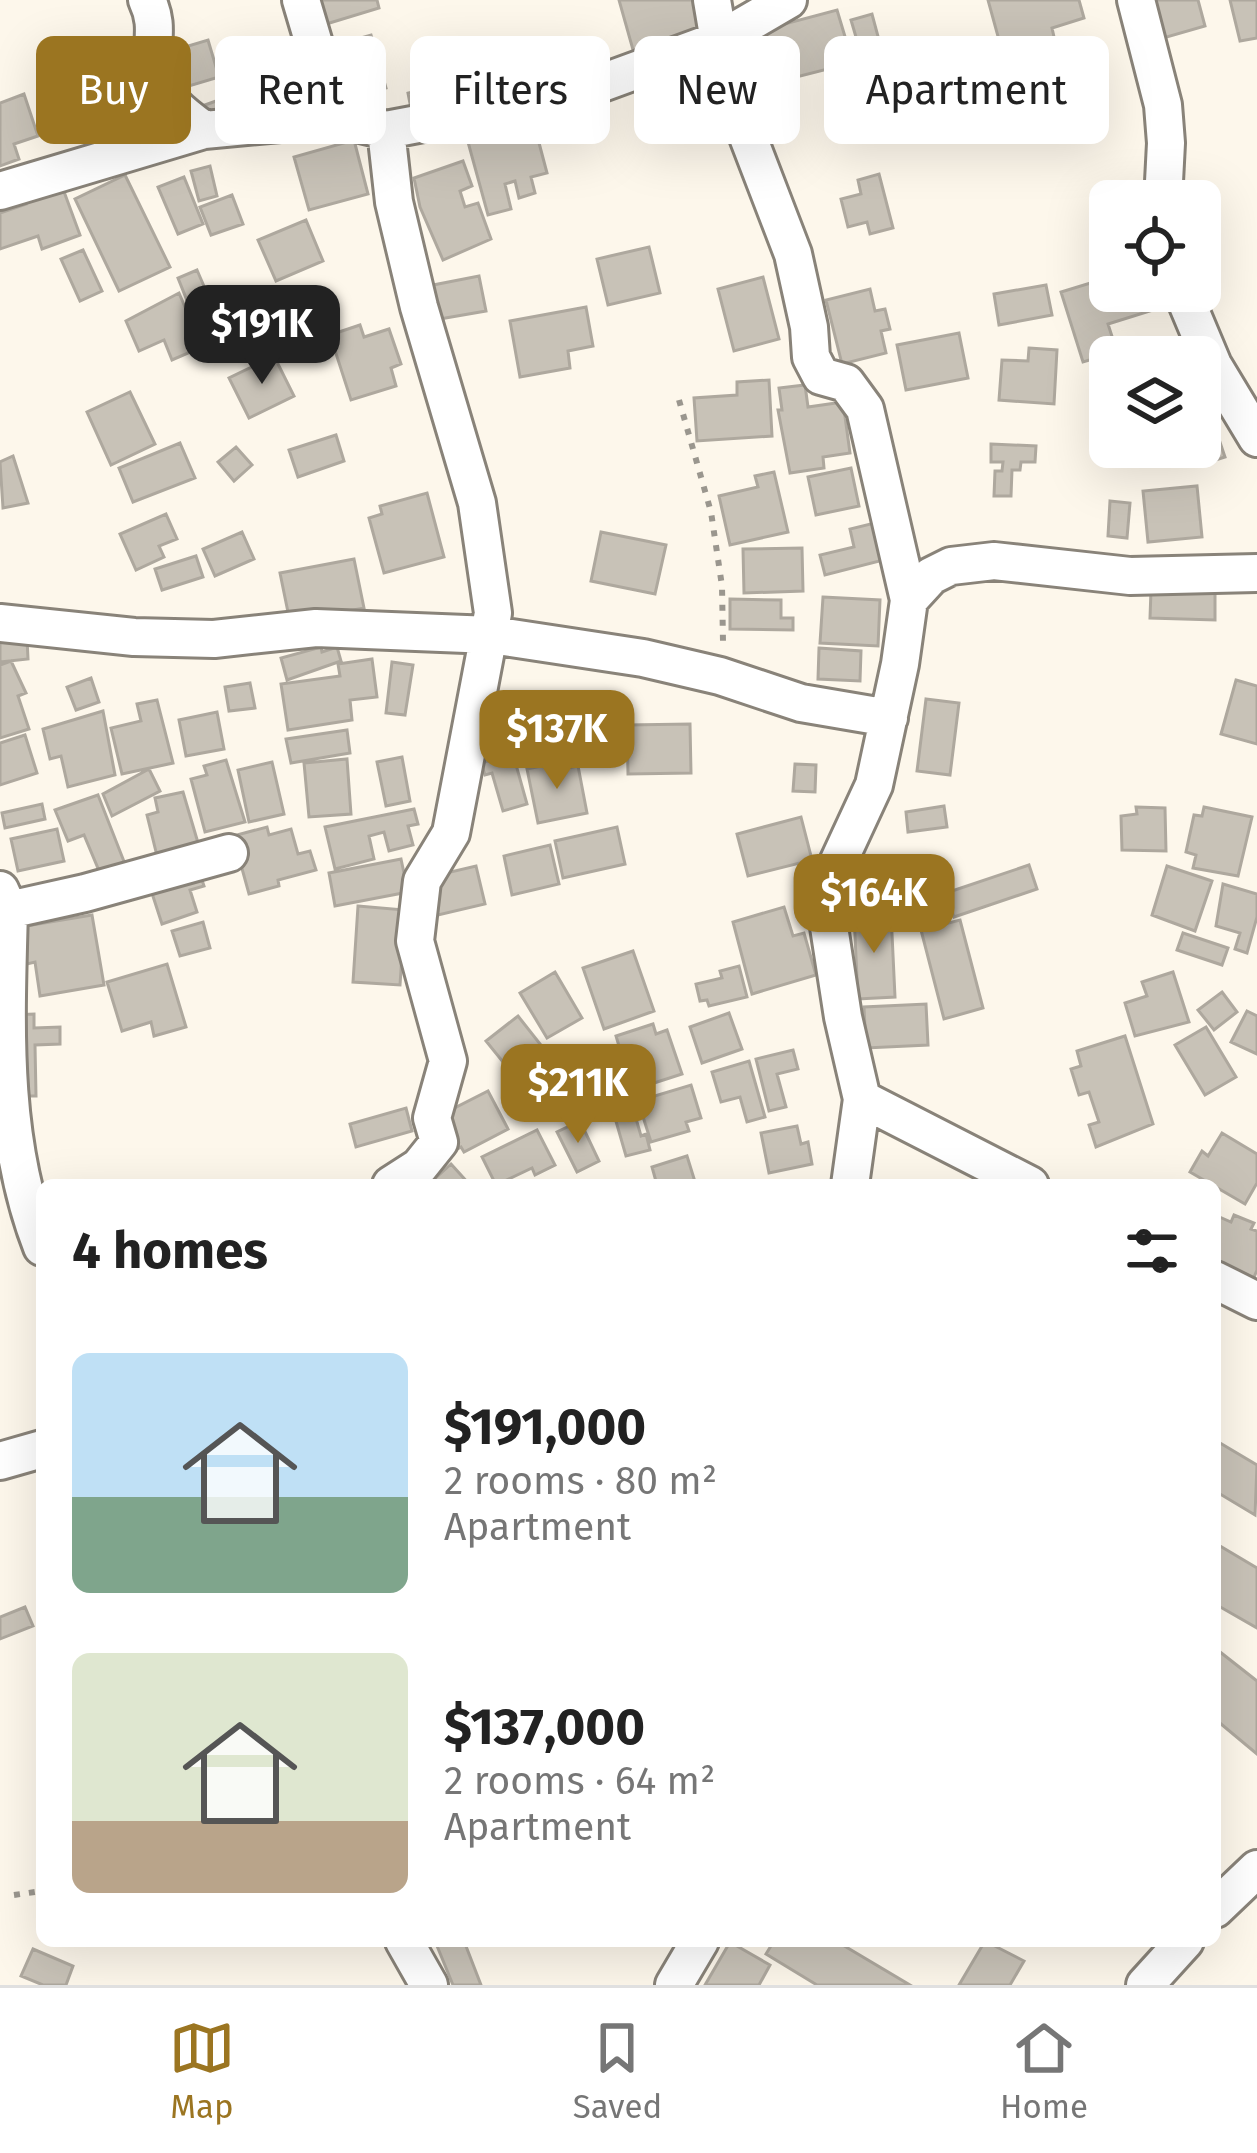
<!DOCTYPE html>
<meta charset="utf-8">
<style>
body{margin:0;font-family:"Fira Sans",sans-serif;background:#f2f2f2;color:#222;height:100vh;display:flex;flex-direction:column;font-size:45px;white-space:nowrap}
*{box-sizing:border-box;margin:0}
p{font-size:39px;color:#767676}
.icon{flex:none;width:66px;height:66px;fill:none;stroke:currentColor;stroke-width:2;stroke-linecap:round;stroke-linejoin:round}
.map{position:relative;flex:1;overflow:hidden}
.details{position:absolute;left:36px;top:1179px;width:1185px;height:768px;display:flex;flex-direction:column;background:#fff;border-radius:18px;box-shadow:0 12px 48px #0002}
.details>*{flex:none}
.hud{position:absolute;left:36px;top:36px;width:1185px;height:108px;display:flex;gap:24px}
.buttons{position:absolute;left:1089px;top:180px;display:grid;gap:24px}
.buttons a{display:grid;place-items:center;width:132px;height:132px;border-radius:18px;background:#fff;box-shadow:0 12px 48px #0002;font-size:60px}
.price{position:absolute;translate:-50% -102px;padding:0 27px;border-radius:24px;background:#9b7521;color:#fff;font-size:39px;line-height:78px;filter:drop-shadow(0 3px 6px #0008)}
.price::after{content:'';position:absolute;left:50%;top:72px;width:36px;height:27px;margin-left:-18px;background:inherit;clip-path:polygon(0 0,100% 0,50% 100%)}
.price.selected{background:#222;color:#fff}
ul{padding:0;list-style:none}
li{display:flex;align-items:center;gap:36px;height:300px;padding:0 36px}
li span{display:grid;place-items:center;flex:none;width:336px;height:240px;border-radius:18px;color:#555}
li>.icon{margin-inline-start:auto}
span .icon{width:144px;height:144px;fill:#fffc;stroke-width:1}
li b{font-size:51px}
h2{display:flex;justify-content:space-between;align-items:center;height:144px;padding:0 36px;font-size:51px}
.tag{padding:0 42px;border-radius:18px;background:#fff;box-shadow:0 12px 48px #0002;font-size:42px;line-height:108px}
.tag.selected{background:#9b7521;color:#fff}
.tab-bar{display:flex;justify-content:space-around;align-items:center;height:168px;border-top:3px solid #e0e0e0;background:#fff;font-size:33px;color:#767676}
.tab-bar a{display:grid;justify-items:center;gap:6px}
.tab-bar .selected{color:#9b7521}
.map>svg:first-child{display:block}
.building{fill:#c8c2b7;stroke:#aea89e;stroke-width:3}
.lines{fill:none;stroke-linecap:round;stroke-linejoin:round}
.minor-casing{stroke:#898379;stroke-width:42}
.path{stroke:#9a968e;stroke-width:6;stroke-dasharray:6 9;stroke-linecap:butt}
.minor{stroke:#fff;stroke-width:36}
</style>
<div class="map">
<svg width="1257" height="1985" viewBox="0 0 1257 1985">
<rect width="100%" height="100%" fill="#fdf7eb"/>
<!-- building -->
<path class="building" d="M309 0H377L379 8 310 29Z
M619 0H694L704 38 635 57Z
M988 0H1079L1084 18 1052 28 1054 37 1002 51Z
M1150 0H1198L1205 26 1160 39Z
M1230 0H1257V38L1240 41Z
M837 10 846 40 856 37 851 20 872 14 883 55 765 85 751 33Z
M371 35 386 88 333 103 318 50Z
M1071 38 1076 52 1052 62 1046 48Z
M208 40 219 77 179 89 168 52Z
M943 40 953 75 928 83 917 47Z
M973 42 979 63 960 68 954 48Z
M579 49 586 73 530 88 524 64Z
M518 66 523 88 412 114 408 93Z
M258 86 267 108 214 128 205 105Z
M24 94 38 136 14 144 19 159 0 166V103Z
M534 124 547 173 531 177 535 193 519 198 515 181 505 184 511 209 488 215 468 142Z
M354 140 368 194 309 210 294 157Z
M463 161 472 186 460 191 465 207 478 203 491 239 443 260 420 207 414 178Z
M210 166 217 196 199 201 191 171Z
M879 174 893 228 870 234 867 222 848 227 841 199 861 194 858 180Z
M125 175 170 267 119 291 75 199Z
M184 177 203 224 178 234 158 187Z
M59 178 80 235 42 249 38 236 0 249V213L26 204 21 192Z
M232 195 243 224 211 235 200 207Z
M306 220 323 261 276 281 258 240Z
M649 247 660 293 608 305 597 259Z
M83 250 102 291 80 301 61 259Z
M197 270 212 305 192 313 178 278Z
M479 276 486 311 434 320 428 286Z
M763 277 779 339 734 351 718 289Z
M1110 277V291H1122L1123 295 1148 291 1153 310 1108 324 1117 352 1083 362 1061 292Z
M1046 285 1052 315 999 325 994 294Z
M870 289 875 311 885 309 890 329 881 331 886 353 842 364 826 300Z
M179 293 202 347 172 360 164 340 139 351 126 321Z
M586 307 593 346 568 351 570 368 520 377 510 321Z
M224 322 233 343 215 351 205 330Z
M360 325 364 337 389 329 401 364 391 368 396 386 351 400 330 335Z
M959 333 968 378 906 390 897 345Z
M1029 348 1057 350 1054 404 999 400 1002 360 1028 361Z
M274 356 294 396 249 418 229 378Z
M769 380 772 436 697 441 694 398 737 395V382Z
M1200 383 1225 457 1197 466 1190 447H1200Z
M805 385 808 407 843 402 850 453 823 457 824 468 790 473 778 410H782L779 388Z
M130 392 155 444 111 465 87 412Z
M336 435 344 461 298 477 289 450Z
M180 443 195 478 133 502 119 468Z
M991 444 1036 446 1035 462H1021L1020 470H1012L1011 496H994L995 471H1002L1003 462H991Z
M236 447 252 465 234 481 218 462Z
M13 456 28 503 3 508 0 462Z
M851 468 859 506 816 515 808 477Z
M774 472 788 532 730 545 719 496 758 487 755 476Z
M1197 486 1202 537 1148 542 1143 491Z
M427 493 444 557 384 573 369 518 382 514 380 506Z
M1110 501 1130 503 1127 538 1108 536Z
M166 514 177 539 159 546 164 557 136 570 120 534Z
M899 517 907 554 825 575 820 555 854 547 850 529Z
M242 532 254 559 215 576 203 549Z
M601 532 666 545 655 594 591 581Z
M802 548 803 591 744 593 743 549Z
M196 556 203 577 162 590 155 569Z
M354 559 364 608 290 622 280 573Z
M1151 590 1215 592V620L1150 618Z
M823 597 880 600 878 646 820 643Z
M730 599 781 600V618H793V630L730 629Z
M27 638 28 659 0 662V640Z
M321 647 322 652 337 647 341 661 287 680 281 658Z
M819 648 861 651 860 681 818 679Z
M372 659 377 697 350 700 352 720 288 730 281 684 340 676 338 664Z
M11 661 26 693 18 696 29 729 0 738V665Z
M392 662 413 665 405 715 386 713Z
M91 678 99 702 76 710 67 687Z
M1236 680 1257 686V744L1221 734Z
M250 683 255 708 229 711 225 687Z
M926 699 959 703 950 775 917 771Z
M157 700 173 763 122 774 111 728 141 721 137 704Z
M103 711 115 775 68 787 61 756 50 759 43 729Z
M217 712 224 749 186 756 179 720Z
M690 724 691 773 628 774 627 725Z
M347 730 350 753 291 763 286 739Z
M25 735 37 773 0 785V743Z
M513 754 527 804 503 811 492 773 485 775 481 763Z
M402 757 410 801 386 806 377 762Z
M347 759 351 814 309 817 304 763Z
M226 760 245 822 205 832 191 779 207 775 204 766Z
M565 761 566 768 578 766 587 813 538 823 527 769Z
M272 762 284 814 249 822 238 770Z
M795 764 816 765 815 792 793 791Z
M149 769 160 791 112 816 103 794Z
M183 792 201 853 159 864 147 815 158 812 155 798Z
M98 795 125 864 100 873 84 835 68 841 55 810Z
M42 804 45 819 5 828 2 813Z
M944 806 947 827 908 832 906 812Z
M1136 807 1165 808 1166 851 1122 850 1121 816 1137 814Z
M1204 807 1252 817 1238 876 1193 868 1196 855 1186 852 1194 815 1202 816Z
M414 809 418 824 408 826 413 845 389 851 384 832 369 836 374 859 335 869 325 827Z
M801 817 812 860 748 876 737 834Z
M267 827 269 835 291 829 298 854 310 851 316 870 278 880 279 886 249 894 233 836Z
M617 827 625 864 563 878 555 841Z
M57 829 64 861 18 871 11 839Z
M550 845 559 884 512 895 504 856Z
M401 859 408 892 335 906 329 873Z
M1029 865 1037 889 954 917 946 893Z
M476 866 485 904 438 915 429 877Z
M1167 866 1212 881 1195 931 1152 915Z
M198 868 204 886 190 890 197 912 162 924 149 884Z
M1223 884 1257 894V917L1247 953 1235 949 1240 933 1216 926Z
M358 906 405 910 400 985 353 982Z
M784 907 793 936 804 933 816 975 752 994 733 922Z
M891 913 895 997 858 999 854 915Z
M92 915 104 985 40 996 35 962 27 964 20 927Z
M960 920 983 1008 944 1019 921 930Z
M203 922 210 948 180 956 172 931Z
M1183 933 1228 948 1222 965 1177 950Z
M633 951 654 1011 604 1029 583 968Z
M167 964 186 1027 154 1036 151 1022 122 1031 107 982Z
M739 966 747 997 709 1006 707 1000 700 1001 696 984 722 978 720 971Z
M555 972 582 1018 547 1038 520 993Z
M1173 972 1189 1022 1135 1036 1125 1003 1147 996 1142 982Z
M1222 992 1237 1012 1214 1030 1198 1010Z
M926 1004 928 1045 866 1048 864 1007Z
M1247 1011 1257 1016V1054L1231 1042Z
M729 1013 742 1049 702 1063 690 1027Z
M34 1014V1028L60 1027V1044L35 1045 36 1096H13L11 1015Z
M518 1016 544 1049 512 1073 486 1041Z
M653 1024 656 1034 667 1030 682 1074 626 1092 612 1048 619 1046 616 1036Z
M1206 1027 1236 1077 1205 1095 1175 1045Z
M1125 1036 1153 1124 1096 1147 1089 1125 1099 1122 1089 1092 1079 1095 1071 1069 1081 1066 1077 1051Z
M793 1050 798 1069 777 1074 786 1107 769 1111 756 1059Z
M749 1061 765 1117 747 1122 740 1097 721 1102 712 1072Z
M570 1064 582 1105 540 1117 537 1103 523 1107 515 1080Z
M691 1085 701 1118 686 1122 689 1131 651 1142 638 1101Z
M488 1091 508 1129 464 1152 461 1147 454 1151 437 1117Z
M625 1100 629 1116 635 1115 641 1136 646 1134 650 1150 626 1156 611 1104Z
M406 1108 412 1131 356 1147 350 1124Z
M580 1121 599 1161 577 1172 557 1132Z
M797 1126 801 1144 808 1142 812 1164 769 1173 761 1133Z
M537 1130 555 1165 535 1175 532 1168 496 1185 482 1157Z
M1222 1133 1257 1154V1183L1245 1204 1190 1172 1202 1151 1208 1156Z
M687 1156 696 1185H657L652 1167Z
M451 1164 470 1185H428Z
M1215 1215 1231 1222 1234 1215 1254 1223 1251 1229 1257 1231V1270L1252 1282 1215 1267Z
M1215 1440 1257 1465 1255 1515 1215 1491Z
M1215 1543 1257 1568V1628L1215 1604Z
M25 1607 33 1626 0 1639V1617Z
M1215 1648 1257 1681V1754L1215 1719Z
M435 1941H464L481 1985H453Z
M774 1941H836L910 1985H817L766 1954Z
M985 1941 1024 1961 1010 1985H959Z
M730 1942 770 1965 759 1985H705Z
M33 1949 73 1966 66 1985H43L21 1976Z"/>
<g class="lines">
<defs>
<path id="minor" d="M147 0C160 27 150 42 154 69 159 97 183 115 204 130
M301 0 336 118
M712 0 725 77 793 254 809 327 811 357 821 376 846 383 865 409 909 600
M1136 0 1163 105 1166 143 1163 201
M386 130 394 202 419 307 477 503 493 613 451 833 422 881 415 941 448 1061 432 1118 439 1142 419 1167 391 1185
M0 191 204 130 336 118 386 130 508 107 599 84 719 40 788 0
M1182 291 1213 365 1257 438
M0 623 134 637 214 639 316 628 491 635 643 658 720 676 801 703 889 718
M0 890 9 910C6 1024 0 1140 42 1247
M0 912 85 893 229 853
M862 1099 1030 1185
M850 1185 862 1099 843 1017 825 901 829 882 874 785 900 664 909 600 931 576 951 566 994 561 1130 576 1257 573
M1215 1280 1257 1301
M0 1461 42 1449
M1215 1909 1257 1869
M404 1941 429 1985
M674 1985 700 1941
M1145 1985 1185 1941"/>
</defs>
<!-- minor casing -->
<use href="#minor" class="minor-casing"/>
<!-- path -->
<path class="path" d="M679 400 711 512 722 586 723 642
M14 1895 42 1891"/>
<!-- minor -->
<use href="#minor" class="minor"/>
</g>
</svg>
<div class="buttons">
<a><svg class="icon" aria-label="locate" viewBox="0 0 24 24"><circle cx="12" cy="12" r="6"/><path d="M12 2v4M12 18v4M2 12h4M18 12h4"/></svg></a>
<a><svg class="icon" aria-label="layers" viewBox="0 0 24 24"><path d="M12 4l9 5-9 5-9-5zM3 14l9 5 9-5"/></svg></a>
</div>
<b class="price selected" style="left:262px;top:387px">$191K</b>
<b class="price" style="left:557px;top:792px">$137K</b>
<b class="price" style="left:874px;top:956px">$164K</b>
<b class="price" style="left:578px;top:1146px">$211K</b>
<div class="hud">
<a class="tag selected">Buy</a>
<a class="tag">Rent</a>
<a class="tag">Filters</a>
<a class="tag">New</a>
<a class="tag">Apartment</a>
</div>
<section class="details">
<h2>4 homes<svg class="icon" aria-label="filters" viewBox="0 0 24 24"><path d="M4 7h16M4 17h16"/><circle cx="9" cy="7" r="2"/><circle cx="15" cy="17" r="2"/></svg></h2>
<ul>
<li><span style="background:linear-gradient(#bfe0f5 60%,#7fa58c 0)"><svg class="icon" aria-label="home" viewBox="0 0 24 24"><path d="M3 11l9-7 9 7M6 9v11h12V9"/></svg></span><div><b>$191,000</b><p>2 rooms · 80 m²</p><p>Apartment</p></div></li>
<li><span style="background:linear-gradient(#dfe7d0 70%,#b9a48a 0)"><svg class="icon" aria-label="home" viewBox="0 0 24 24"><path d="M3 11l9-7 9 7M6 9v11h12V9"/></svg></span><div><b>$137,000</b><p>2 rooms · 64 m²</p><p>Apartment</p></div></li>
</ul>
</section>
</div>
<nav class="tab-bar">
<a class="selected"><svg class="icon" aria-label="map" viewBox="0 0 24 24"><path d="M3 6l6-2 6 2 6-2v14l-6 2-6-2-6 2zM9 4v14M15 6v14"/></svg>Map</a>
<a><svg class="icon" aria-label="saved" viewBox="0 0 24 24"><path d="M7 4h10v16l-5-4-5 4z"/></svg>Saved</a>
<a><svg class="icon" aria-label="home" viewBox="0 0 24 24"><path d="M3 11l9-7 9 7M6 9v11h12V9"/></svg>Home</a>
</nav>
